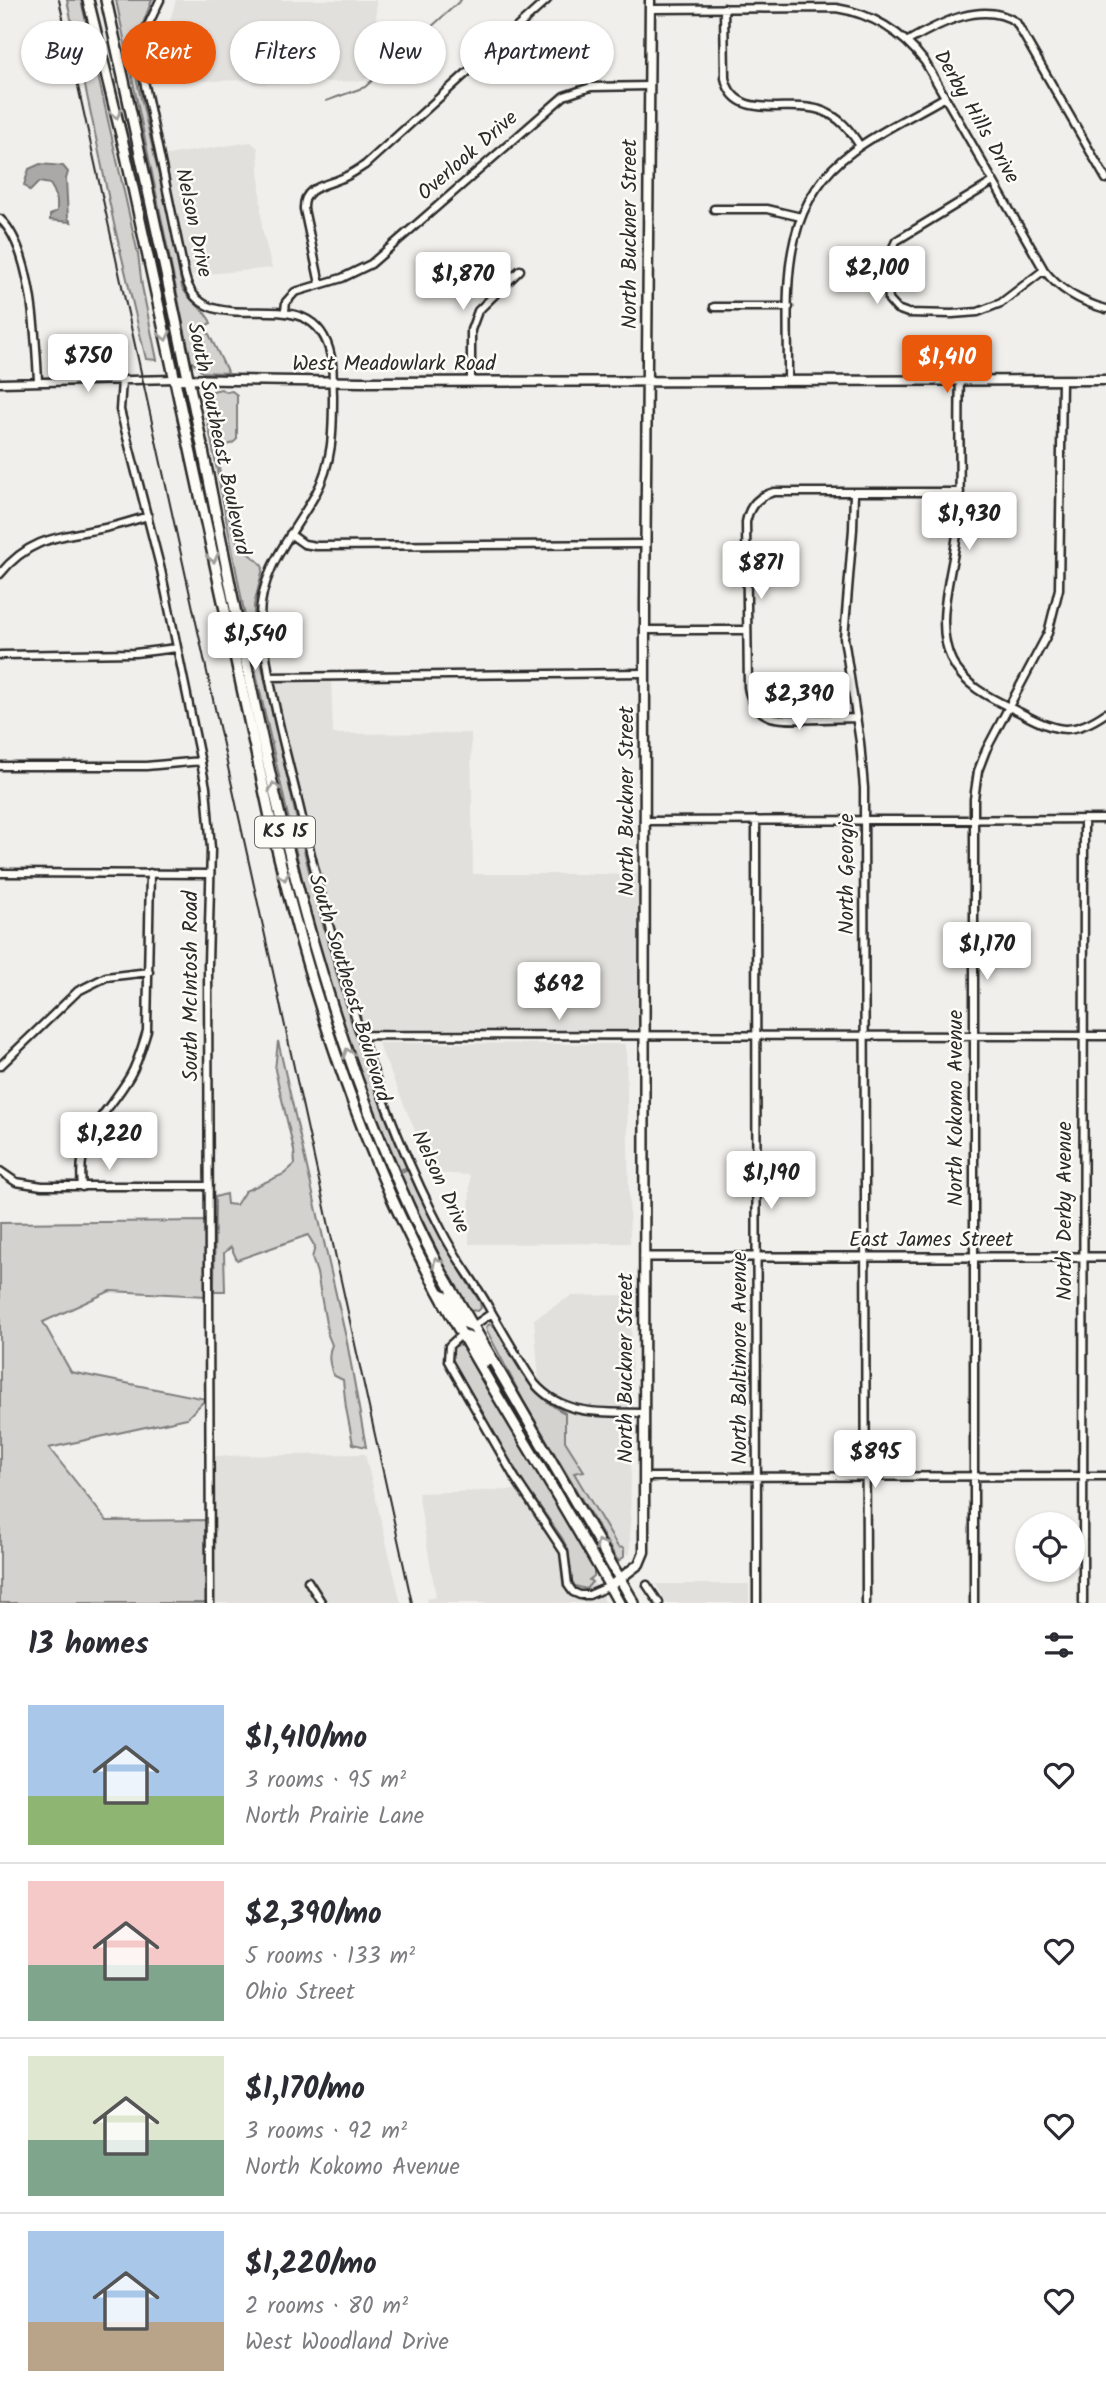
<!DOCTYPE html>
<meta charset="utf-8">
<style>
body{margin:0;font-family:Kalam,sans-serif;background:#f7f7f7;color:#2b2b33;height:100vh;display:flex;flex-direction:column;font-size:26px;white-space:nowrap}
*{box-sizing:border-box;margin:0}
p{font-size:23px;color:#7c7c81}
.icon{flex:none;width:38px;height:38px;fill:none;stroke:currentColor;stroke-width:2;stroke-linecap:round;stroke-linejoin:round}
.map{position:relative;height:1603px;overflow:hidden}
.drawer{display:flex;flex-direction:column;background:#fff;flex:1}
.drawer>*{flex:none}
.banner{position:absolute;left:21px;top:21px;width:700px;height:63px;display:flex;gap:14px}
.tools{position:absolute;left:1015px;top:1512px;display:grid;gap:14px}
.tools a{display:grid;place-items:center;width:70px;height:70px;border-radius:50%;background:#fff;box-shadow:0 2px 5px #0004;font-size:35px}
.price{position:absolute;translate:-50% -60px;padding:0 16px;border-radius:7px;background:#fff;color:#222;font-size:23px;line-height:46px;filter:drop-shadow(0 2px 4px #0008)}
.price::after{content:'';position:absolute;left:50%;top:42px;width:21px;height:16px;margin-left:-10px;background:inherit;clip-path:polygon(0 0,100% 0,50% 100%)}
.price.active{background:#ea580c;color:#fff}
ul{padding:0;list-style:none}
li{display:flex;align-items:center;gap:21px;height:175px;padding:0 28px}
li+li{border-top:2px solid #e1e1e2}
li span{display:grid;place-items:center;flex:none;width:196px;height:140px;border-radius:0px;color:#555}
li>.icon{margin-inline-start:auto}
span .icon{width:84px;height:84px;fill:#fffc;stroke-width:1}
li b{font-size:30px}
h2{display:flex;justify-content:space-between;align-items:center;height:84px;padding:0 28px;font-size:30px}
.pill{padding:0 24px;border-radius:32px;background:#fff;box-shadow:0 2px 5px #0004;font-size:24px;line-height:63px}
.pill.active{background:#ea580c;color:#fff}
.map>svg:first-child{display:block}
.built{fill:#e1e0dc}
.green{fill:#d3d2cf;stroke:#7f7e7d;stroke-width:2}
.water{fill:#aaa9a7;stroke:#777775;stroke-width:2}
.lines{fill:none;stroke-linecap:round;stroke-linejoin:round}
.stream{stroke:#777775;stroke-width:2}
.minor-casing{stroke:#2b2b2b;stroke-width:11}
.tertiary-casing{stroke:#2b2b2b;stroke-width:12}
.secondary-casing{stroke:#2b2b2b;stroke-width:13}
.primary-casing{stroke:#2b2b2b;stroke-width:14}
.minor{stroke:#fdfcf7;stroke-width:6}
.tertiary{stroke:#fdfcf7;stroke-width:7}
.secondary{stroke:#fdfcf7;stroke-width:8}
.primary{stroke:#fdfcf7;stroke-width:9}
.rail{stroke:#2b2b2b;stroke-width:2}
.oneway{stroke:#9e9e9b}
.labels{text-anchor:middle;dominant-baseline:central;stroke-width:5;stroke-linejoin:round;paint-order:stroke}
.shield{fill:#fdfcf7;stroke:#6a6a68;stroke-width:2}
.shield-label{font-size:19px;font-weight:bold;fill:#2b2b2b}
.street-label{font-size:21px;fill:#2b2b2b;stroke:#fdfcf7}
</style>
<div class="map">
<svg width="1106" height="1603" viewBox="0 0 1106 1603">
<rect width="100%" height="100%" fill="#f0efeb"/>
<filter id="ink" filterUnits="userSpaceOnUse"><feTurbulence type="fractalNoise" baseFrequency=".0143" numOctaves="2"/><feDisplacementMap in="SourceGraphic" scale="14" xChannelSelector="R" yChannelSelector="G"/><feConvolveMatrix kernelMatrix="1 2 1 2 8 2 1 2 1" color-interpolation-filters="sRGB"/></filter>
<g filter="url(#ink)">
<!-- built -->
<path class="built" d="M176 0H376L377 65 364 81 255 84 251 80 152 82Z
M251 142 258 148 262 229 272 268 185 276 161 156Z
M331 676 333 734 471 733 473 874H638V1027L631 1030 365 1029 315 876 269 677Z
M378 1043 626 1044 630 1243 469 1244 470 1175 433 1173Z
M630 1295 632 1350 630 1555 617 1551 566 1469 583 1468 566 1442V1400L556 1395 539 1380 534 1319 571 1296Z
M365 1454 401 1603H210L211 1456Z
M539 1489 606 1603H427L426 1599 436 1597 418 1493Z
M656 1584H749V1603H666Z"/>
<!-- green -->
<path class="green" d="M67 0H81L138 254 142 286 157 360 146 359 114 224Z
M116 0H152L138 36 135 53 137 81 170 223 182 287C189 302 206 309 211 323L205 326 228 373 202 372 191 361Z
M221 389 226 392 232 391 237 395V439C232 446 224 444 220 451 214 462 232 535 240 546 247 555 259 558 263 568L254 605V627C263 676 275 724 286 772 325 951 378 1148 480 1302L481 1308 478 1311 470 1310 453 1282 400 1176 401 1172 406 1170 405 1168 400 1170 378 1119 343 1027 314 932 255 669 205 408 204 397 208 392Z
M278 1041 347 1342 366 1447 353 1444 346 1408 343 1380 333 1375C330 1365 327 1355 332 1345L328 1335 317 1273 312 1258 315 1247 308 1235 237 1260 231 1247 224 1253 225 1291H214L215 1197 226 1194 227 1204 236 1205 245 1191 284 1174 295 1164 294 1150 275 1070Z
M206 1221V1296L110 1291 43 1322 71 1372 206 1399 187 1418 49 1448 107 1521 206 1520 209 1603H0V1223Z
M490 1324 494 1326C515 1360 528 1395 565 1413V1441L584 1471 574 1473 618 1547 624 1548V1557L618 1561 523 1400 487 1331 486 1327Z
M459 1345 464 1348 594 1569V1576L589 1580 592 1582 586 1589 575 1586 572 1581 568 1550 562 1538 524 1484 456 1369 451 1356 452 1347Z"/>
<!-- water -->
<path class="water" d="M40 164 63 166 68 172 66 179 68 218 71 222 50 220V215L57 211C58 200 56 193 50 184L39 182 30 191 24 185 29 169Z"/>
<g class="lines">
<!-- stream -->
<path class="stream" d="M326 101 365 87 461 0"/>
<defs>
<path id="minor" d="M160 0 141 40 142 71 185 276C203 351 314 269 331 357 334 369 332 383 333 395 333 431 333 463 315 495 293 534 260 570 260 617 260 630 264 643 266 656 273 704 286 753 298 801 333 949 372 1099 444 1235 457 1260 475 1282 488 1306 503 1332 518 1359 535 1384 564 1417 604 1412 644 1413
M724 8 725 78C735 123 788 99 820 110 839 116 850 130 860 146
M650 9 836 8C874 14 902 32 925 62L1044 270C1060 291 1081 302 1106 309
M908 41C940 23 983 0 1016 22L1106 179
M993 182 896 241 886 262 889 300 897 309 908 313 952 314 978 312 1001 303 1044 270
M714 209H767L801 217
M0 219C32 247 36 340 38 381
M320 284 304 209C303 187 324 186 340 179 349 176 357 170 365 165L547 0
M714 307H789
M285 311 286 302 295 292 342 278 371 264 564 96 591 87 649 86
M122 380 120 410 161 570 206 787 211 849 208 964 210 1603
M960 380C958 425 961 469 959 514 958 559 931 619 952 661 966 689 996 700 1023 714 1056 732 1073 736 1106 713
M788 381C789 297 774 208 853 151 881 130 915 115 945 97
M471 382V330L478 311 520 270
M0 383 175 379
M854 492 853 529 844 638 860 742 864 788 866 1603
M290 534 304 544 316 546 645 544
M0 574C29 538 58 537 100 529 116 526 132 521 148 516
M645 630H747
M0 655 135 653 177 648
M269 677 645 673
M856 718C838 718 785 722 771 717 757 712 750 700 748 687L746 522C749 506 758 496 774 492H960
M0 766H146L201 761
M756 820 757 1603
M644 821 1106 819
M0 873 210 874
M361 1035 1106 1036
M0 1066 78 991 106 977 149 972
M0 1171 16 1182 42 1186H209
M82 1187C76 1131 105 1119 130 1076 138 1062 142 1047 147 1031L150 873
M473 1326 492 1313
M462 1334 449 1346 448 1361 515 1478 564 1552 568 1585 573 1592 580 1595H589L610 1586
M644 1477 1106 1476
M308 1581 322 1603
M647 1585 659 1603
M974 1603V799L978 771 986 750 1048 633 1059 589 1062 380
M1083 1603 1084 819"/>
<path id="tertiary" d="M644 1257H1106"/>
<path id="secondary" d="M175 379 362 382 1106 380
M610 1586 639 1564 644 1552 645 603 650 0"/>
<path id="primary" d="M88 0 125 151 277 849C310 986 353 1123 416 1249 477 1370 554 1484 619 1603
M106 0C144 170 181 339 215 510 267 767 316 1031 438 1266L634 1603
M440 1293 450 1299 463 1322 473 1326
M462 1334 474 1340 487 1361"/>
</defs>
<!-- minor casing -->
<use href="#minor" class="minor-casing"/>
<!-- tertiary casing -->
<use href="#tertiary" class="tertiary-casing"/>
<!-- secondary casing -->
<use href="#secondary" class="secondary-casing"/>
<!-- primary casing -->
<use href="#primary" class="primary-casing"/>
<!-- minor -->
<use href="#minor" class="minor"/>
<!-- tertiary -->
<use href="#tertiary" class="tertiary"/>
<!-- secondary -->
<use href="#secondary" class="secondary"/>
<!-- primary -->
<use href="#primary" class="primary"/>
<!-- rail -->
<path class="rail" d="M59 0 412 1603"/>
</g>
<!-- one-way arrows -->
<defs><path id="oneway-chevron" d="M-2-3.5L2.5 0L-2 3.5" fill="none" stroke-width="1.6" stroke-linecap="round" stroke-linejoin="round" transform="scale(1.75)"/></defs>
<g class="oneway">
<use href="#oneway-chevron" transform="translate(116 114) rotate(76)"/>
<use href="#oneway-chevron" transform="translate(165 336) rotate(78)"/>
<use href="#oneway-chevron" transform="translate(213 558) rotate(78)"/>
<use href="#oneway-chevron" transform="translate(274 787) rotate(-103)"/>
<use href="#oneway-chevron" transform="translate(284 876) rotate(76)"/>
<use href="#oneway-chevron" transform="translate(348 1053) rotate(-109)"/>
<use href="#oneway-chevron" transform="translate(437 1262) rotate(-118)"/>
<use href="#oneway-chevron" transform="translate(600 1544) rotate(-120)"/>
</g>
</g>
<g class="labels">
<!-- shield labels -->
<rect class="shield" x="255" y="816.5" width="60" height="31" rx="5"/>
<g class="shield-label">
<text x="285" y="832">KS 15</text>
</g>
<!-- street labels -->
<g class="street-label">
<text transform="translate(976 117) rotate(60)">Derby Hills Drive</text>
<text transform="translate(468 156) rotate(-41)">Overlook Drive</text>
<text transform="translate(193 223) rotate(78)">Nelson Drive</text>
<text transform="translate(630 234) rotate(-90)">North Buckner Street</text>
<text x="394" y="364">West Meadowlark Road</text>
<text transform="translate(218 439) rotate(78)">South Southeast Boulevard</text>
<text transform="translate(627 801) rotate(-90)">North Buckner Street</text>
<text transform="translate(847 874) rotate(-90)">North Georgie</text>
<text transform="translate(191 986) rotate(-90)">South McIntosh Road</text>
<text transform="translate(349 988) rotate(73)">South Southeast Boulevard</text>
<text transform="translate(956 1108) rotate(-90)">North Kokomo Avenue</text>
<text transform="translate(440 1182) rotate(65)">Nelson Drive</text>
<text transform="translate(1065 1211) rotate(-90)">North Derby Avenue</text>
<text x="931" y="1240">East James Street</text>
<text transform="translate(740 1358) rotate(-90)">North Baltimore Avenue</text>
<text transform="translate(626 1368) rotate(-90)">North Buckner Street</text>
</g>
</g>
</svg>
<div class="tools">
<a><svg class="icon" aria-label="locate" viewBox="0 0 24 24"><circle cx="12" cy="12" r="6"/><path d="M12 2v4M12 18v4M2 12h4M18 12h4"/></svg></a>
</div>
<b class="price" style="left:877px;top:306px">$2,100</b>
<b class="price" style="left:463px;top:312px">$1,870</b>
<b class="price" style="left:88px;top:394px">$750</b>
<b class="price active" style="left:947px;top:395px">$1,410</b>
<b class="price" style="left:969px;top:552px">$1,930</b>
<b class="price" style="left:761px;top:601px">$871</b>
<b class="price" style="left:255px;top:672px">$1,540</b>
<b class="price" style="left:799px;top:732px">$2,390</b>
<b class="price" style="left:987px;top:982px">$1,170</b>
<b class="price" style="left:559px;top:1022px">$692</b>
<b class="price" style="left:109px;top:1172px">$1,220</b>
<b class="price" style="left:771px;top:1211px">$1,190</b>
<b class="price" style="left:875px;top:1490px">$895</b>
<div class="banner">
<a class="pill">Buy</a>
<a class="pill active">Rent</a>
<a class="pill">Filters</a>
<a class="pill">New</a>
<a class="pill">Apartment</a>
</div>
</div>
<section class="drawer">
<h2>13 homes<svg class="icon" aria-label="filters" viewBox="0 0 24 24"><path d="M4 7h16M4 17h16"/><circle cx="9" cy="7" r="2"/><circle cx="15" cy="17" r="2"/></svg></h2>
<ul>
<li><span style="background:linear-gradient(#a9c7e8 65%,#8fb573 0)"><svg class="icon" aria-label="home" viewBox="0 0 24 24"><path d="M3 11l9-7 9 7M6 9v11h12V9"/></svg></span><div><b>$1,410/mo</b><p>3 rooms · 95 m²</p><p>North Prairie Lane</p></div><svg class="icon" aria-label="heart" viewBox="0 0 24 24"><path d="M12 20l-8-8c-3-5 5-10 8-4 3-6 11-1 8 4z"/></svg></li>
<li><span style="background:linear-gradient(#f6c9c9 60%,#7fa58c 0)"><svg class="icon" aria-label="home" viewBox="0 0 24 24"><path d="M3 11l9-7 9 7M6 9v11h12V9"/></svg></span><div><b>$2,390/mo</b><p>5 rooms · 133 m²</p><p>Ohio Street</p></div><svg class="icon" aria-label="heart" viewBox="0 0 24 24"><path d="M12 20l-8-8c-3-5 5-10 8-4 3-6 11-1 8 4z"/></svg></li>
<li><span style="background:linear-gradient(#dfe7d0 60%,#7fa58c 0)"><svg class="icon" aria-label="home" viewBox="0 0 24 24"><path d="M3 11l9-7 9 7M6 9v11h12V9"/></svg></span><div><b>$1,170/mo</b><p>3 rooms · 92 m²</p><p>North Kokomo Avenue</p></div><svg class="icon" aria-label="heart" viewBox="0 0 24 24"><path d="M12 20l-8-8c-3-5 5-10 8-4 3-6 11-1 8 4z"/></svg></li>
<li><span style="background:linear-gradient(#a9c7e8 65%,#b9a48a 0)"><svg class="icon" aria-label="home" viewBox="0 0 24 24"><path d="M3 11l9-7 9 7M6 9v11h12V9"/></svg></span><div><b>$1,220/mo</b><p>2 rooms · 80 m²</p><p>West Woodland Drive</p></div><svg class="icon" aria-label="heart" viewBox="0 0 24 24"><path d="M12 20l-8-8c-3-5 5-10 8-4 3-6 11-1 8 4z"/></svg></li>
</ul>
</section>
